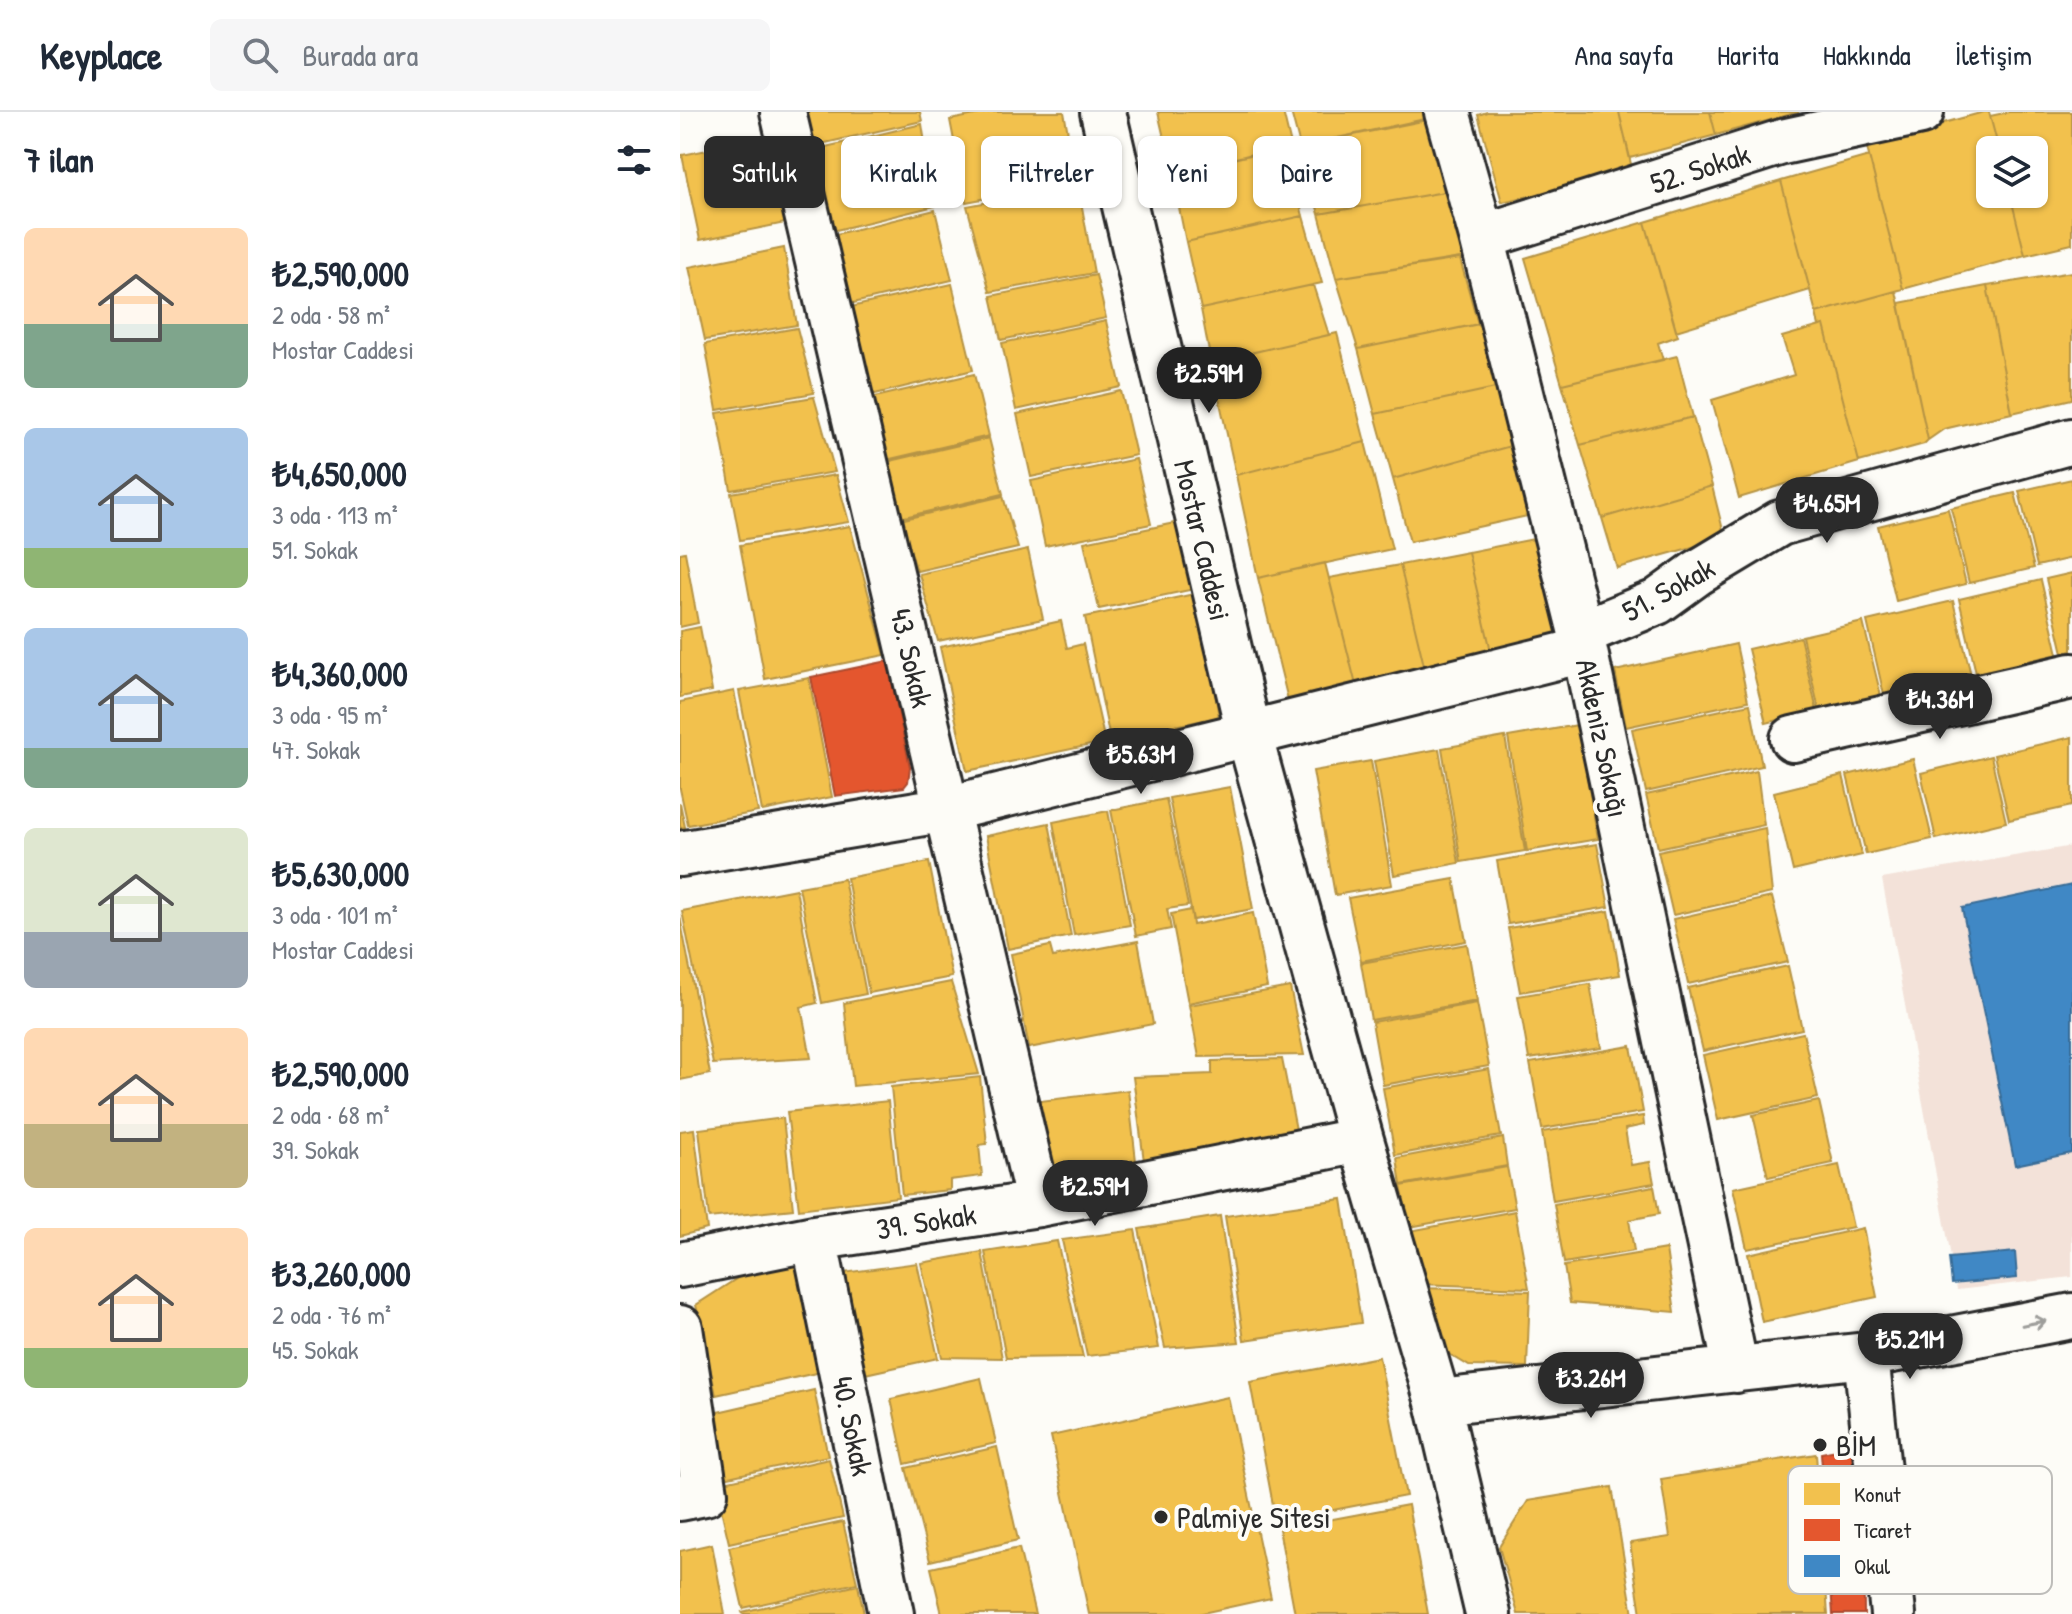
<!DOCTYPE html>
<html lang="tr">
<meta charset="utf-8">
<style>
body{margin:0;font-family:"Patrick Hand",sans-serif;background:#f6f6f7;color:#1f2937;height:100vh;display:flex;flex-direction:column;font-size:30px;white-space:nowrap}
*{box-sizing:border-box;margin:0}
p{font-size:26px;color:#747a83}
.icon{flex:none;width:44px;height:44px;fill:none;stroke:currentColor;stroke-width:2;stroke-linecap:round;stroke-linejoin:round}
.map{position:relative;flex:1;overflow:hidden}
.side{display:flex;flex-direction:column;background:#fff;width:680px}
.side>*{flex:none}
.banner{position:absolute;left:24px;top:24px;width:760px;height:72px;display:flex;gap:16px}
.buttons{position:absolute;left:1296px;top:24px;display:grid;gap:16px}
.buttons a{display:grid;place-items:center;width:72px;height:72px;border-radius:12px;background:#fff;box-shadow:0 2px 6px #0004;font-size:40px}
.price{position:absolute;translate:-50% -68px;padding:0 18px;border-radius:28px;background:#2b2b2b;color:#fff;font-size:26px;line-height:52px;filter:drop-shadow(0 2px 4px #0008)}
.price::after{content:'';position:absolute;left:50%;top:48px;width:24px;height:18px;margin-left:-12px;background:inherit;clip-path:polygon(0 0,100% 0,50% 100%)}
.price.on{background:#222;color:#fff}
ul{padding:0;list-style:none}
li{display:flex;align-items:center;gap:24px;height:200px;padding:0 24px}
li span{display:grid;place-items:center;flex:none;width:224px;height:160px;border-radius:12px;color:#555}
li>.icon{margin-inline-start:auto}
span .icon{width:96px;height:96px;fill:#fffc;stroke-width:1}
li b{font-size:34px}
h2{display:flex;justify-content:space-between;align-items:center;height:96px;padding:0 24px;font-size:34px}
.chip{padding:0 28px;border-radius:12px;background:#fff;box-shadow:0 2px 6px #0004;font-size:28px;line-height:72px}
.chip.on{background:#2b2b2b;color:#fff}
header{display:flex;align-items:center;gap:48px;box-sizing:border-box;height:112px;padding:0 40px;background:#fff;border-bottom:2px solid #e0e1e3}
header strong{font-size:38px}
nav{display:flex;gap:44px;margin-inline-start:auto;font-size:28px}
.search{width:560px;height:72px;background:#f6f6f7;display:flex;align-items:center;gap:20px;box-sizing:border-box;padding:0 28px;border-radius:12px;color:#747a83;font-size:30px}
main{display:flex;flex:1;min-height:0}
.map>svg:first-child{display:block}
.built{fill:#f3e2d9}
.homes{fill:#f2c14e;stroke:#b69444;stroke-width:2}
.shops{fill:#e4572e;stroke:#ac4a2d;stroke-width:2}
.schools{fill:#3f88c5;stroke:#396c97;stroke-width:2}
.lines{fill:none;stroke-linecap:round;stroke-linejoin:round}
.street-casing{stroke:#2b2b2b;stroke-width:50}
.street{stroke:#fdfcf7;stroke-width:44}
.oneway{stroke:#9e9e9b}
.poi-dot{fill:#2b2b2b;stroke:#fdfcf7;stroke-width:3}
.labels{text-anchor:middle;dominant-baseline:central;stroke-width:8;stroke-linejoin:round;paint-order:stroke}
.street-label{font-size:30px;fill:#2b2b2b;stroke:#fdfcf7}
.poi-label{font-size:30px;fill:#2b2b2b;stroke:#fdfcf7;text-anchor:start}
.key{fill:#fdfcf7;stroke:#bebdba;stroke-width:2}
.key-label{font-size:22px;fill:#2b2b2b}
</style>
<header>
<strong>Keyplace</strong>
<div class="search"><svg class="icon" aria-label="search" viewBox="0 0 24 24"><circle cx="10" cy="10" r="6"/><path d="M15 15l6 6"/></svg>Burada ara</div>
<nav><a>Ana sayfa</a><a>Harita</a><a>Hakkında</a><a>İletişim</a></nav>
</header>
<main>
<section class="side">
<h2>7 ilan<svg class="icon" aria-label="filters" viewBox="0 0 24 24"><path d="M4 7h16M4 17h16"/><circle cx="9" cy="7" r="2"/><circle cx="15" cy="17" r="2"/></svg></h2>
<ul>
<li><span style="background:linear-gradient(#ffd9b3 60%,#7fa58c 0)"><svg class="icon" aria-label="home" viewBox="0 0 24 24"><path d="M3 11l9-7 9 7M6 9v11h12V9"/></svg></span><div><b>₺2,590,000</b><p>2 oda · 58 m²</p><p>Mostar Caddesi</p></div></li>
<li><span style="background:linear-gradient(#a9c7e8 75%,#8fb573 0)"><svg class="icon" aria-label="home" viewBox="0 0 24 24"><path d="M3 11l9-7 9 7M6 9v11h12V9"/></svg></span><div><b>₺4,650,000</b><p>3 oda · 113 m²</p><p>51. Sokak</p></div></li>
<li><span style="background:linear-gradient(#a9c7e8 75%,#7fa58c 0)"><svg class="icon" aria-label="home" viewBox="0 0 24 24"><path d="M3 11l9-7 9 7M6 9v11h12V9"/></svg></span><div><b>₺4,360,000</b><p>3 oda · 95 m²</p><p>47. Sokak</p></div></li>
<li><span style="background:linear-gradient(#dfe7d0 65%,#9aa5b1 0)"><svg class="icon" aria-label="home" viewBox="0 0 24 24"><path d="M3 11l9-7 9 7M6 9v11h12V9"/></svg></span><div><b>₺5,630,000</b><p>3 oda · 101 m²</p><p>Mostar Caddesi</p></div></li>
<li><span style="background:linear-gradient(#ffd9b3 60%,#c2b280 0)"><svg class="icon" aria-label="home" viewBox="0 0 24 24"><path d="M3 11l9-7 9 7M6 9v11h12V9"/></svg></span><div><b>₺2,590,000</b><p>2 oda · 68 m²</p><p>39. Sokak</p></div></li>
<li><span style="background:linear-gradient(#ffd9b3 75%,#8fb573 0)"><svg class="icon" aria-label="home" viewBox="0 0 24 24"><path d="M3 11l9-7 9 7M6 9v11h12V9"/></svg></span><div><b>₺3,260,000</b><p>2 oda · 76 m²</p><p>45. Sokak</p></div></li>
</ul>
</section>
<div class="map">
<svg width="1392" height="1502" viewBox="0 0 1392 1502">
<rect width="100%" height="100%" fill="#fdfcf7"/>
<filter id="ink" filterUnits="userSpaceOnUse"><feTurbulence type="fractalNoise" baseFrequency=".0125" numOctaves="2"/><feDisplacementMap in="SourceGraphic" scale="16" xChannelSelector="R" yChannelSelector="G"/><feConvolveMatrix kernelMatrix="1 2 1 2 8 2 1 2 1" color-interpolation-filters="sRGB"/></filter>
<g filter="url(#ink)">
<!-- built -->
<path class="built" d="M1392 734V1165L1277 1178 1202 767Z"/>
<!-- homes -->
<path class="homes" d="M121 0H240L242 9 132 34Z
M310 0H384L397 69 286 90 270 8Z
M478 0H603L611 33 492 61Z
M611 0H743L745 7 620 34Z
M807 0H939L953 61 822 90 798 3Z
M939 0H1030L1036 23 950 46Z
M1030 0H1119L1036 23Z
M1304 0H1309L1319 38H1310V82H1330L1345 143 1223 177 1186 32Z
M1329 0H1392V132L1345 143 1330 82H1354V38H1319L1310 4Z
M752 7 770 79 639 102 620 34Z
M242 12 255 94 152 119 133 38Z
M98 24 115 109 20 128 2 43Z
M605 35 623 104 506 130 492 61Z
M1189 44 1223 177 1136 201 1101 69Z
M1101 69 1130 178 996 219 965 110Z
M398 73 414 161 310 180 287 94Z
M770 79 786 145 656 166 639 102Z
M255 98 272 168 169 192 152 123Z
M623 104 642 171 521 197 506 130Z
M965 110 998 224 978 231 983 248 882 272 845 146Z
M104 136 117 213 25 228 9 155Z
M780 147 798 212 678 237 656 166Z
M1392 160V287L1332 301 1307 174Z
M416 163 426 206 321 228 311 184Z
M272 172 293 258 191 283 171 195Z
M633 173 649 223 531 250 521 197Z
M1307 174 1332 301 1264 317 1248 328 1219 191Z
M1216 179 1248 328 1244 332 1179 350 1144 213 1139 214 1136 201Z
M426 209 441 275 336 298 322 231Z
M804 211 820 275 695 302 678 237Z
M1144 213 1179 350 1059 386 1032 288 1114 263 1102 225Z
M117 216 134 281 37 298 25 232Z
M657 221 685 330 556 363 531 250Z
M997 244 1013 305 900 333 882 272Z
M294 262 309 324 206 348 191 286Z
M820 275 834 333 713 367 695 302Z
M441 279 456 343 351 365 337 302Z
M134 285 155 360 51 378 37 301Z
M1013 305 1032 374 922 406 900 333Z
M309 326 323 382 220 406 206 350Z
M685 330 712 437 578 466 556 363Z
M834 333 852 403 730 430 713 367Z
M456 347 471 412 365 434 351 369Z
M156 363 169 410 60 428 51 381Z
M1392 367V446L1357 454 1339 379Z
M1032 374 1045 426 937 456 922 406Z
M1335 381 1354 456 1289 471 1271 396Z
M323 384 338 436 237 459 220 408Z
M1268 397 1286 472 1216 489 1198 414Z
M504 409 519 476 419 497 404 430Z
M170 414 205 543 85 567 60 433Z
M859 426 885 536 814 552 788 440Z
M348 438 363 507 258 529 239 462Z
M5 440 18 511 0 515V441Z
M788 440 814 552 747 566 720 453Z
M645 451 678 581 610 596 578 466Z
M720 453 747 566 678 581 649 466Z
M1392 461V539L1383 541 1366 467Z
M1361 468 1378 542 1296 561 1279 487Z
M519 481 539 605 430 627 405 505Z
M1273 489 1291 563 1204 583 1187 509Z
M381 509 387 536 403 532 425 630 287 659 260 535Z
M1183 510 1201 584 1139 598 1122 524Z
M20 515 32 579 0 585V519Z
M1120 525 1137 599 1086 611 1068 537Z
M1056 532 1068 589 946 615 935 559Z
M129 566 152 685 82 699 59 579Z
M54 579 78 700 8 713 0 677V590Z
M1070 592 1082 654 966 680 952 617Z
M898 613 918 727 847 739 828 625Z
M825 625 845 739 781 750 762 636Z
M1392 625V694L1329 708 1314 643Z
M759 637 779 751 714 763 694 649Z
M1311 644 1326 710 1256 727 1241 661Z
M1233 647 1252 727 1186 742 1167 663Z
M691 649 712 773 655 783 633 659Z
M1077 659 1084 713 978 736 966 683Z
M1163 663 1182 743 1113 759 1094 680Z
M550 675 573 797 513 808 489 686Z
M486 687 508 794 487 797 491 817 456 824 431 698Z
M0 691 5 715 0 716Z
M428 699 450 813 394 823 373 710Z
M369 711 391 824 328 837 306 724Z
M1085 716 1092 781 993 803 978 739Z
M917 732 929 795 828 812 817 749Z
M249 750 272 865 189 881 167 766Z
M164 767 186 882 142 891 119 775Z
M774 767 786 829 681 849 668 786Z
M116 777 137 891 121 895 131 946 33 952 2 799Z
M1092 785 1108 850 1008 872 993 807Z
M511 798 513 813 573 801 587 875 508 891 491 802Z
M929 799 940 863 840 880 828 816Z
M0 805 30 962 0 968Z
M458 829 473 912 349 936 331 842 370 834 373 845Z
M787 832 797 889 691 908 681 851Z
M1108 854 1122 917 1023 939 1008 876Z
M271 870 299 962 173 974 164 891Z
M910 872 921 936 849 947 838 884Z
M610 875 624 943 519 945 509 893Z
M797 891 809 954 703 973 692 910Z
M1123 921 1138 986 1038 1008 1023 943Z
M951 934 963 1000 862 1017 850 951Z
M602 947 620 1038 465 1057 453 965 532 962V949Z
M809 957 821 1024 715 1043 703 976Z
M300 965 307 1032 299 1033 302 1064 270 1068V1078L222 1083 211 975Z
M448 978 457 1058 371 1070 360 989Z
M208 989 218 1085 119 1097 107 1000Z
M1139 989 1153 1051 1088 1065 1073 1003Z
M963 1004 964 1013 945 1017 951 1053 970 1050 974 1071 873 1089 862 1020Z
M103 1006 113 1097 29 1106 19 1017Z
M14 1017 27 1117 0 1124V1019Z
M823 1026 827 1054 721 1073 717 1046Z
M1159 1053 1173 1115 1067 1137 1053 1076Z
M827 1055 835 1096 729 1115 721 1074Z
M974 1074 979 1102 949 1108 954 1139 884 1151 874 1092Z
M662 1087 681 1211 564 1228 545 1104Z
M835 1099 849 1176 739 1172 730 1119Z
M540 1104 559 1230 485 1236 459 1117Z
M1183 1116 1197 1185 1082 1210 1068 1142Z
M455 1118 479 1236 407 1244 382 1128Z
M377 1129 403 1245 326 1246 305 1140Z
M986 1137 995 1200 890 1191 884 1154Z
M302 1140 322 1246 262 1245 241 1151Z
M125 1145 150 1258 36 1283 16 1193 70 1158Z
M237 1151 258 1246 185 1262 163 1161Z
M740 1176 850 1179 847 1255 789 1254 746 1228Z
M699 1245 726 1384 596 1409 570 1270Z
M301 1266 316 1331 225 1352 211 1287Z
M134 1278 148 1344 34 1368 20 1304Z
M548 1285 591 1486 518 1502H409L371 1324Z
M317 1335 338 1428 250 1449 226 1356Z
M1136 1342 1148 1502H961L950 1431 990 1425 981 1367Z
M149 1347 163 1406 49 1431 35 1372Z
M932 1375 953 1502H838L819 1435 848 1389Z
M728 1393 748 1502H615L599 1417Z
M163 1410 177 1471 63 1496 49 1435Z
M32 1432 45 1502H0V1439Z
M339 1436 355 1502H262L251 1456Z
M178 1473 184 1502H63L62 1500Z"/>
<!-- shops -->
<path class="shops" d="M208 549 230 655 228 670 224 675 155 684 131 565Z
M1182 1333 1184 1502H1153L1141 1341Z"/>
<!-- schools -->
<path class="schools" d="M1392 773V1041L1335 1053 1282 796Z
M1335 1140 1337 1166 1272 1172 1269 1146Z"/>
<g class="lines">
<defs>
<path id="street" d="M103 0 359 1092
M423 0 569 622 681 1028 758 1290 808 1502
M767 0 802 125 901 521 1056 1258
M802 125 1102 30 1241 0
M901 521 977 490 1017 461 1100 411 1392 329
M1113 627 1392 564
M0 742 267 697 904 538
M134 1126 211 1502
M0 1153 134 1126 359 1092 681 1028
M0 1216 25 1381 0 1386
M1186 1243 1213 1502
M758 1290 1186 1243 1392 1204"/>
</defs>
<!-- street casing -->
<use href="#street" class="street-casing"/>
<!-- street -->
<use href="#street" class="street"/>
</g>
<!-- one-way arrows -->
<defs><path id="oneway-shaft" d="M-6 0H5M1.5-3L5.5 0L1.5 3" fill="none" stroke-width="1.6" stroke-linecap="round" stroke-linejoin="round" transform="scale(2)"/></defs>
<use class="oneway" href="#oneway-shaft" transform="translate(1354 1211) rotate(-11)"/>
</g>
<!-- markers -->
<g class="poi-dot">
<circle cx="1140" cy="1333" r="8"/>
<circle cx="481" cy="1405" r="8"/>
</g>
<g class="labels">
<!-- street labels -->
<g class="street-label">
<text transform="translate(1020 56) rotate(-18)">52. Sokak</text>
<text transform="translate(523 428) rotate(77)">Mostar Caddesi</text>
<text transform="translate(988 477) rotate(-29)">51. Sokak</text>
<text transform="translate(232 546) rotate(77)">43. Sokak</text>
<text transform="translate(923 626) rotate(78)">Akdeniz Sokağı</text>
<text transform="translate(246 1109) rotate(-9)">39. Sokak</text>
<text transform="translate(173 1314) rotate(78)">40. Sokak</text>
</g>
<!-- poi labels -->
<g class="poi-label">
<text x="1156" y="1333">BİM</text>
<text x="497" y="1405">Palmiye Sitesi</text>
</g>
</g>
<!-- legend -->
<rect x="1108" y="1354" width="264" height="128" rx="12" class="key"/>
<rect x="1124" y="1371" width="36" height="22" fill="#f2c14e"/>
<rect x="1124" y="1407" width="36" height="22" fill="#e4572e"/>
<rect x="1124" y="1443" width="36" height="22" fill="#3f88c5"/>
<g class="key-label">
<text x="1174" y="1390">Konut</text>
<text x="1174" y="1426">Ticaret</text>
<text x="1174" y="1462">Okul</text>
</g>
</svg>
<div class="buttons">
<a><svg class="icon" aria-label="layers" viewBox="0 0 24 24"><path d="M12 4l9 5-9 5-9-5zM3 14l9 5 9-5"/></svg></a>
</div>
<b class="price on" style="left:529px;top:303px">₺2.59M</b>
<b class="price" style="left:1147px;top:433px">₺4.65M</b>
<b class="price" style="left:1260px;top:629px">₺4.36M</b>
<b class="price" style="left:461px;top:684px">₺5.63M</b>
<b class="price" style="left:415px;top:1116px">₺2.59M</b>
<b class="price" style="left:1230px;top:1269px">₺5.21M</b>
<b class="price" style="left:911px;top:1308px">₺3.26M</b>
<div class="banner">
<a class="chip on">Satılık</a>
<a class="chip">Kiralık</a>
<a class="chip">Filtreler</a>
<a class="chip">Yeni</a>
<a class="chip">Daire</a>
</div>
</div>
</main>
